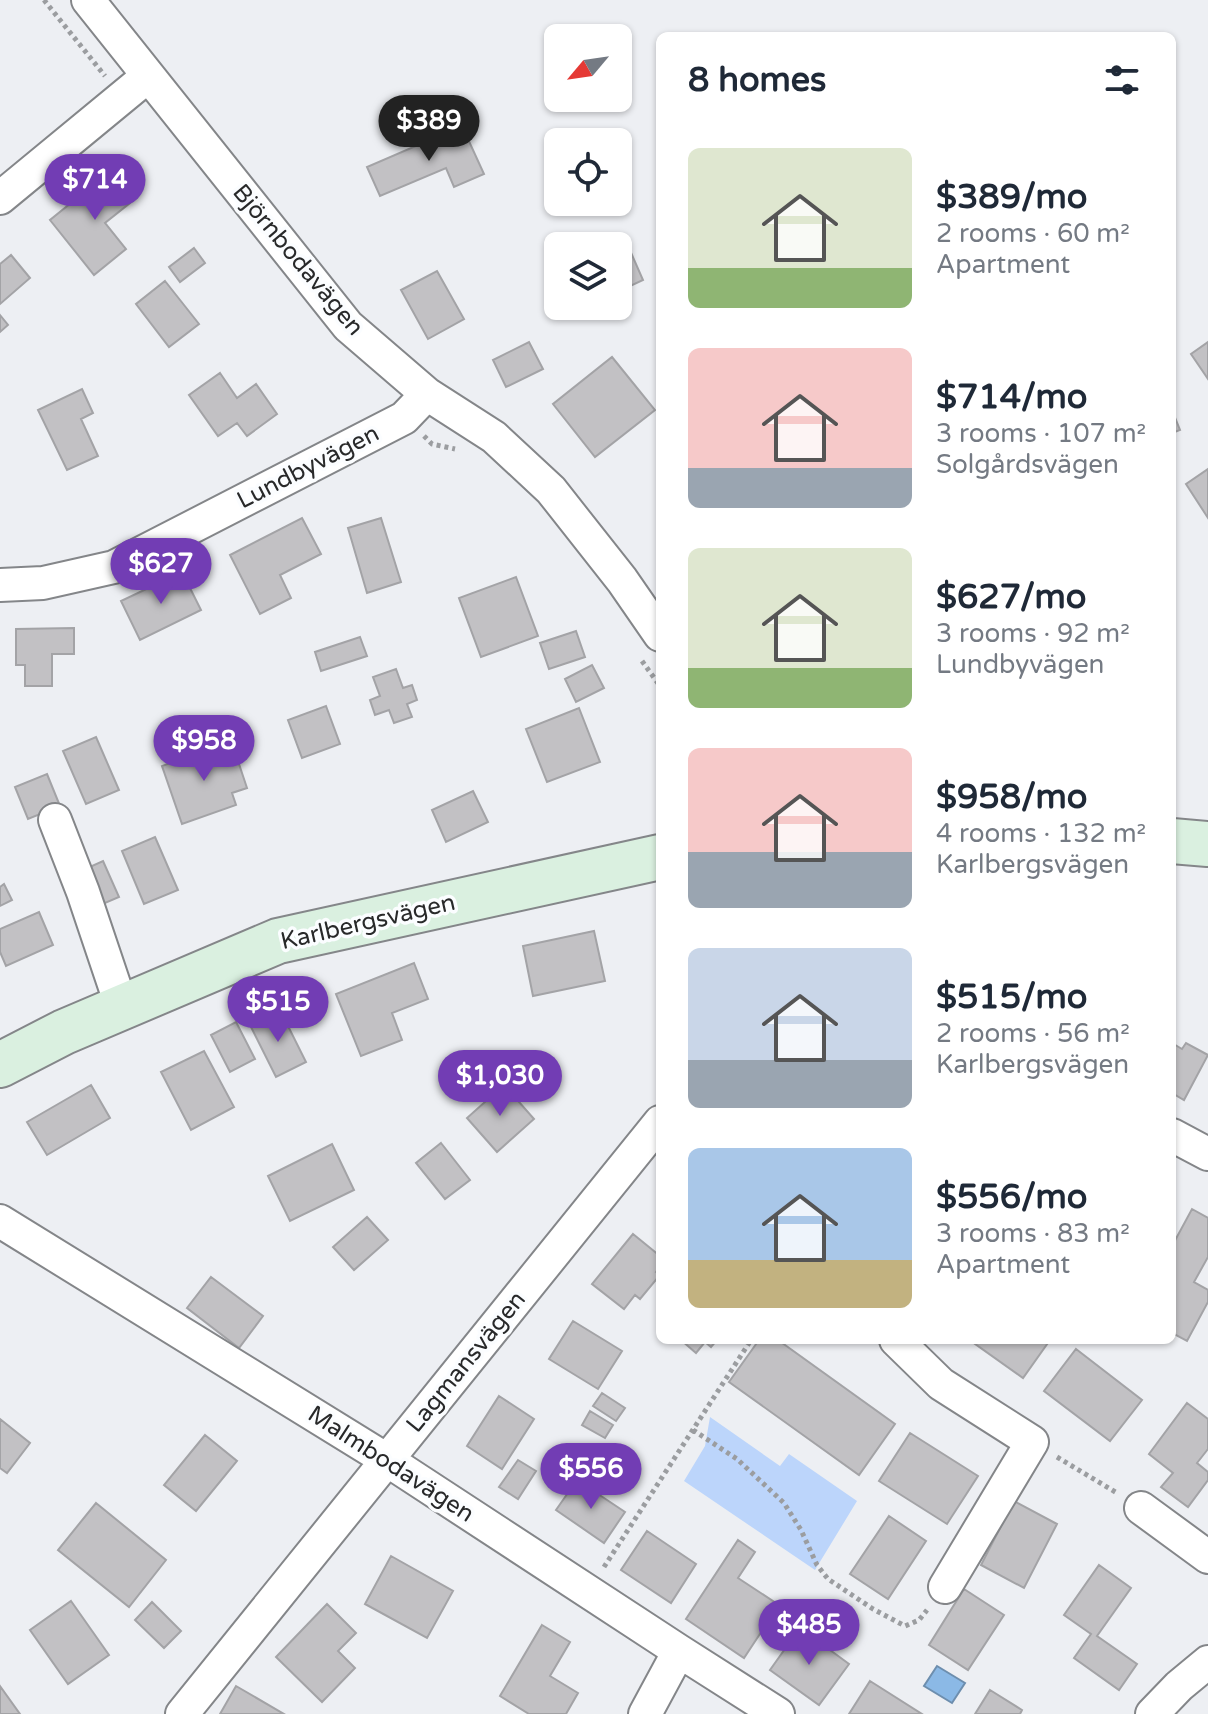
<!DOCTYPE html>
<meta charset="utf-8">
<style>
body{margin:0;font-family:"Varela Round",sans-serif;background:#f6f6f7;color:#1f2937;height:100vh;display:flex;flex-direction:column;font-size:30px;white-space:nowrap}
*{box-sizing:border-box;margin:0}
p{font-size:26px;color:#747a83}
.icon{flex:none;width:44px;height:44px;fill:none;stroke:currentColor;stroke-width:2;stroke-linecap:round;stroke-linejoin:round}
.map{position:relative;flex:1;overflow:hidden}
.sheet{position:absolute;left:656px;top:32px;width:520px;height:1312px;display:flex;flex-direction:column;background:#fff;border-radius:12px;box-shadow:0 2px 6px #0004}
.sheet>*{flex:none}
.needle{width:52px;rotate:241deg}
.fabs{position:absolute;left:544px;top:24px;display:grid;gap:16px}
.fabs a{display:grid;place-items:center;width:88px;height:88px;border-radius:12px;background:#fff;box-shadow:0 2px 6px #0004;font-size:40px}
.price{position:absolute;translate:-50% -68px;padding:0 18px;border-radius:28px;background:#723db4;color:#fff;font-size:26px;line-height:52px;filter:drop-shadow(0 2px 4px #0008)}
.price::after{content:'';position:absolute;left:50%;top:48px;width:24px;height:18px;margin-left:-12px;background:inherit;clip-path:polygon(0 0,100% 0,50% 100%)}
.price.current{background:#222;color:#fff}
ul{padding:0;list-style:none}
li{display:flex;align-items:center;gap:24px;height:200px;padding:0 32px}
li span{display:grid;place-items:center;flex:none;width:224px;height:160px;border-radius:12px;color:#555}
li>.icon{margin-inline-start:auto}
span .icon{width:96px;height:96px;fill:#fffc;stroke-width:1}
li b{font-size:34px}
h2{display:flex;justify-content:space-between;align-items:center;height:96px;padding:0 32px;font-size:34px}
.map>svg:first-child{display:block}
.green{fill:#bcd5fb}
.water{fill:#8bb9e6;stroke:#6d8eae;stroke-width:2}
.building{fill:#c2c1c4;stroke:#a3a3a6;stroke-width:2}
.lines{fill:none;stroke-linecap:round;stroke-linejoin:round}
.street-casing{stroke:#848689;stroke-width:36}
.secondary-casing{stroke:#848689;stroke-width:48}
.path{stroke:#9b9da0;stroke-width:5;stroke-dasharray:4 4;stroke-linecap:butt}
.street{stroke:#fff;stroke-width:32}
.secondary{stroke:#daf0e0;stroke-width:44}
.labels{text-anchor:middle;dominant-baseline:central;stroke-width:7;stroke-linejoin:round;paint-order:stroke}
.street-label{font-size:24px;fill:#28292a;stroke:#fbfdff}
</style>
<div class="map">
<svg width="1208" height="1714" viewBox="0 0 1208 1714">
<rect width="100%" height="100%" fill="#edeff3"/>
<!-- green -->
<path class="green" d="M710 1417 780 1466 789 1454 857 1501 815 1570 684 1481 705 1446Z"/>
<!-- water -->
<path class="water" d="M937 1666 965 1683 952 1703 924 1686Z"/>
<!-- building -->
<path class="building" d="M462 126 484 174 454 187 446 168 380 196 367 167Z
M112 170 135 199 105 223 126 249 94 275 50 220Z
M625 239 643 280 624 289 618 275V246H609Z
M194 248 205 263 180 282 169 267Z
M11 255 30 278 0 304V264Z
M437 271 464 319 428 339 401 290Z
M165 281 199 324 169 347 136 304Z
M0 315 8 325 0 332Z
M529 342 543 369 506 387 493 360Z
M1208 342V379L1191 354Z
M612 357 655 410 595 457 553 404Z
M220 373 237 398 256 384 277 414 247 436 237 423 218 436 189 395Z
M82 389 93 413 81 419 98 456 67 470 38 410Z
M1172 410 1180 430 1172 433Z
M1208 469V518L1186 484Z
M302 518 321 554 280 575 291 598 260 614 230 555Z
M381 518 401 582 367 593 348 528Z
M182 572 201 610 140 640 121 601Z
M516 577 538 636 481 657 459 598Z
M74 628V654H52V686H25V665H16V629Z
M576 631 585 657 549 669 540 643Z
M360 637 367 656 321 671 315 652Z
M592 665 604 688 576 702 565 679Z
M396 669 403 688 412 685 417 700 407 704 412 717 394 723 389 710 375 715 370 700 380 696 373 677Z
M326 706 340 744 302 758 288 720Z
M579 708 600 762 547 782 526 729Z
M96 737 119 790 86 804 63 751Z
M217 746 219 754 234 749 247 788 232 793 236 805 182 824 162 766Z
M47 774 60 806 28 819 15 787Z
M473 791 488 822 446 842 432 810Z
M155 837 178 890 144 904 122 851Z
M103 861 119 897 98 906 83 870Z
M4 884 12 900 0 906V887Z
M39 912 53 945 6 966 0 952V929Z
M594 931 605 981 533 996 523 946Z
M414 963 428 999 392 1013 402 1040 361 1056 336 994Z
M280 1010 306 1062 276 1077 250 1025Z
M236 1022 255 1059 230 1072 211 1035Z
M1172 1043 1182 1049 1186 1043 1208 1055 1184 1100 1172 1093Z
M204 1051 234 1107 191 1130 161 1072Z
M91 1085 110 1118 47 1155 27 1122Z
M504 1085 534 1119 497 1152 467 1118Z
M441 1143 470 1180 445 1199 416 1163Z
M332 1144 354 1190 290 1221 268 1176Z
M1192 1209 1208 1218V1257L1194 1282 1208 1290V1302L1187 1341 1172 1333V1246Z
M367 1217 388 1240 354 1270 333 1247Z
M633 1234 660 1256V1266L656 1272 660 1275 640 1299 635 1295 624 1309 592 1284Z
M211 1277 263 1316 239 1348 187 1308Z
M573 1321 622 1351 598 1389 549 1359Z
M681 1340H717L711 1347 705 1342 696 1353Z
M759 1340H778L895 1424 859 1475 729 1382Z
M972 1340H1050L1023 1378 971 1341Z
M1076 1349 1142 1400 1110 1441 1044 1391Z
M602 1393 625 1408 616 1421 593 1406Z
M499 1396 534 1419 502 1469 467 1446Z
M1187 1403 1208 1419V1449L1197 1463 1208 1472V1480L1188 1507 1161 1487 1173 1473 1149 1454Z
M590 1411 613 1425 605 1438 582 1425Z
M0 1419 30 1443 7 1473 0 1468Z
M910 1433 978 1476 947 1524 879 1481Z
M205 1435 237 1461 196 1511 164 1485Z
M518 1460 536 1471 518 1499 499 1487Z
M577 1480 625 1512 604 1543 556 1510Z
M1014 1501 1057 1524 1024 1588 981 1565Z
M96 1503 166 1560 129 1607 58 1550Z
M889 1516 926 1541 888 1599 850 1574Z
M647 1531 696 1564 671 1603 621 1570Z
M738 1540 755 1552 738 1578 779 1605 744 1658 686 1619Z
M391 1556 453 1591 427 1638 365 1604Z
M1099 1565 1131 1588 1097 1636 1137 1664 1119 1690 1074 1658 1091 1634 1064 1615Z
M964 1589 1004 1615 968 1670 929 1645Z
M71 1601 109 1655 68 1684 30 1630Z
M152 1602 181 1631 164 1648 135 1620Z
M327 1604 356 1633 338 1651 355 1668 322 1702 276 1657Z
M542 1625 570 1642 550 1676 578 1693 566 1714H529L500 1696Z
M800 1628 849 1664 819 1705 770 1670Z
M870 1681 922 1714H849Z
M0 1686 20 1714H0Z
M236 1686 284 1714H220Z
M990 1690 1022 1710 1020 1714H975Z"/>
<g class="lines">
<defs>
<path id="street" d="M88 0 348 326 427 394 494 437 551 490 622 580 660 635
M0 198 148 76
M0 585 43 583 114 567 404 418 427 394
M55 820 83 892 122 1008
M1172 1135 1208 1154
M0 1221 387 1460 679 1651 778 1714
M896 1340 941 1384 1032 1442 945 1587
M1141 1508 1208 1557
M182 1714 660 1122
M645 1714 679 1651
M1152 1714 1179 1686 1208 1662"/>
<path id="secondary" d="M1172 841 1208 844
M0 1065 64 1032 278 941 660 857"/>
</defs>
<!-- street casing -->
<use href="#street" class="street-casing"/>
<!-- secondary casing -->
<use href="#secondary" class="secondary-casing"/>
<!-- path -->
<path class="path" d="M44 0 105 76
M424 436 432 444 455 449
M642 661 660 686
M693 1430 737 1459 784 1503 801 1530 817 1565 828 1579 873 1609 905 1626 919 1620 927 1610
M1057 1457 1117 1493
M604 1567 751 1340"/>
<!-- street -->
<use href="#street" class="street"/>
<!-- secondary -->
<use href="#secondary" class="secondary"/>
</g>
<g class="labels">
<!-- street labels -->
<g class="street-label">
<text transform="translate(298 260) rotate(50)">Björnbodavägen</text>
<text transform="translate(308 467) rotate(-27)">Lundbyvägen</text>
<text transform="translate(368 922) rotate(-13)">Karlbergsvägen</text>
<text transform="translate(466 1362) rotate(-51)">Lagmansvägen</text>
<text transform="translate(391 1464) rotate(33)">Malmbodavägen</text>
</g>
</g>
</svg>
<div class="fabs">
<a><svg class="needle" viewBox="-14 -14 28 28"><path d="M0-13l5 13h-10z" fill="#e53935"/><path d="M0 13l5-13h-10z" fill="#747a83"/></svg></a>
<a><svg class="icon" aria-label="locate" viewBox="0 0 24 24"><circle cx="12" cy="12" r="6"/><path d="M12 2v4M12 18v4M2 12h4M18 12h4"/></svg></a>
<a><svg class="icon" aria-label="layers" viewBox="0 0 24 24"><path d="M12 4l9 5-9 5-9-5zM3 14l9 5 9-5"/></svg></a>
</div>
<b class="price current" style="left:429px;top:163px">$389</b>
<b class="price" style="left:95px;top:222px">$714</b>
<b class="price" style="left:161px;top:606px">$627</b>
<b class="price" style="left:204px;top:783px">$958</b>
<b class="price" style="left:278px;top:1044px">$515</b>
<b class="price" style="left:500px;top:1118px">$1,030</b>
<b class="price" style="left:591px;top:1511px">$556</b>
<b class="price" style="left:809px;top:1667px">$485</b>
<section class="sheet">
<h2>8 homes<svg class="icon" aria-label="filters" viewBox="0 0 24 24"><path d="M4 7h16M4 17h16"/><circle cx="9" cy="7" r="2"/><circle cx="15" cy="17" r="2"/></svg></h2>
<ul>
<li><span style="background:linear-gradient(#dfe7d0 75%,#8fb573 0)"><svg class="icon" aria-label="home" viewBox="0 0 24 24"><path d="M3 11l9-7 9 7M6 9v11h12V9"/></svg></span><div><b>$389/mo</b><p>2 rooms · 60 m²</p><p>Apartment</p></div></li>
<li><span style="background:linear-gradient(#f6c9c9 75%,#9aa5b1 0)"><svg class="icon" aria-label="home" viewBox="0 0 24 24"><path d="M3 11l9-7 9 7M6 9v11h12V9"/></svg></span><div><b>$714/mo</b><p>3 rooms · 107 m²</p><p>Solgårdsvägen</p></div></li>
<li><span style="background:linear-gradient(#dfe7d0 75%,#8fb573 0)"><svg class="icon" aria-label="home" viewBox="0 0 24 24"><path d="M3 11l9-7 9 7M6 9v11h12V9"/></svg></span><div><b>$627/mo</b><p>3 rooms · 92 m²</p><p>Lundbyvägen</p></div></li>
<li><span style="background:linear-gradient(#f6c9c9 65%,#9aa5b1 0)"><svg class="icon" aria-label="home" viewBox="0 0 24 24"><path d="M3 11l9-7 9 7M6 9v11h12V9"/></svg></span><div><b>$958/mo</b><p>4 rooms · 132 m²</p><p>Karlbergsvägen</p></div></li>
<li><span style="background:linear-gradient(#c9d6e8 70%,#9aa5b1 0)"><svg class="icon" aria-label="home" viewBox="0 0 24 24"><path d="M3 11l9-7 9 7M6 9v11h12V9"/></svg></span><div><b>$515/mo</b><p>2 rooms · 56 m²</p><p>Karlbergsvägen</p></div></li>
<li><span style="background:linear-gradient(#a9c7e8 70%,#c2b280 0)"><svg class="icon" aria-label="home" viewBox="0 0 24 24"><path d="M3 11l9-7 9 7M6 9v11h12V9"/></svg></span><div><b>$556/mo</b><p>3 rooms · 83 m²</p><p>Apartment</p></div></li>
</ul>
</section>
</div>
